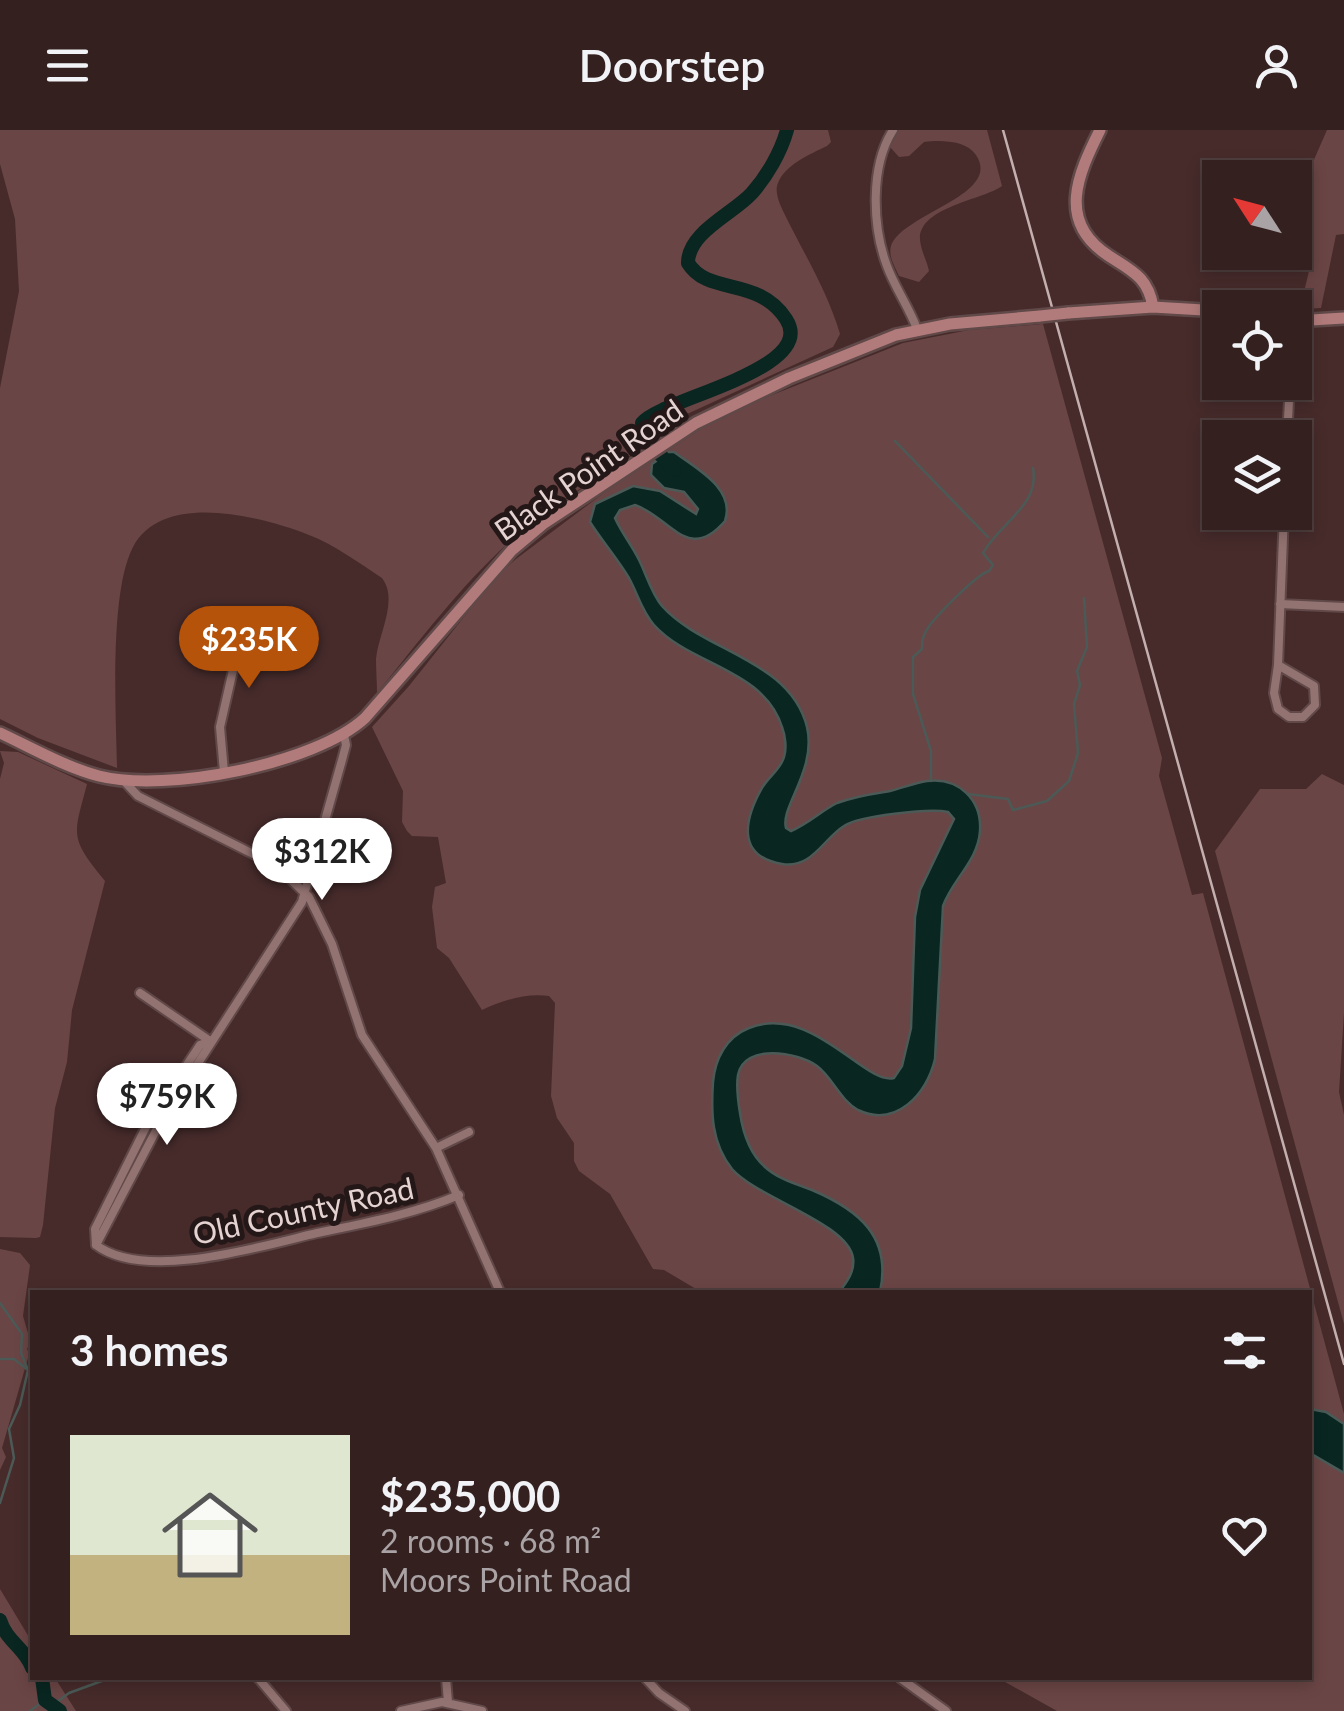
<!DOCTYPE html>
<meta charset="utf-8">
<style>
body{margin:0;font-family:Lato,sans-serif;background:#402d2d;color:#f1f3f6;height:100vh;display:flex;flex-direction:column;font-size:38px;white-space:nowrap}
*{box-sizing:border-box;margin:0}
p{font-size:32px;color:#aaa3a5}
.icon{flex:none;width:55px;height:55px;fill:none;stroke:currentColor;stroke-width:2;stroke-linecap:round;stroke-linejoin:round}
.map{position:relative;flex:1;overflow:hidden}
.panel{position:absolute;left:30px;top:1160px;width:1282px;height:390px;display:flex;flex-direction:column;background:#352020;border-radius:0px;box-shadow:0 5px 15px #0003,0 0 0 2px #4f3e3e}
.panel>*{flex:none}
.needle{width:65px;rotate:306deg}
.buttons{position:absolute;left:1202px;top:30px;display:grid;gap:20px}
.buttons a{display:grid;place-items:center;width:110px;height:110px;border-radius:0px;background:#352020;box-shadow:0 5px 15px #0003,0 0 0 2px #4f3e3e;font-size:50px}
.price{position:absolute;translate:-50% -85px;padding:0 22px;border-radius:35px;background:#fff;color:#222;font-size:32px;line-height:65px;filter:drop-shadow(0 2px 5px #0008)}
.price::after{content:'';position:absolute;left:50%;top:60px;width:30px;height:22px;margin-left:-15px;background:inherit;clip-path:polygon(0 0,100% 0,50% 100%)}
.price.active{background:#b45309;color:#fff}
ul{padding:0;list-style:none}
li{display:flex;align-items:center;gap:30px;height:250px;padding:0 40px}
li span{display:grid;place-items:center;flex:none;width:280px;height:200px;border-radius:0px;color:#555}
li>.icon{margin-inline-start:auto}
span .icon{width:120px;height:120px;fill:#fffc;stroke-width:1}
li b{font-size:42px}
h2{display:flex;justify-content:space-between;align-items:center;height:120px;padding:0 40px;font-size:42px}
header{display:flex;justify-content:space-between;align-items:center;height:130px;padding:0 40px;background:#352020;font-size:45px;font-weight:600}
.map>svg:first-child{display:block}
.green{fill:#6a4545}
.water{fill:#092621;stroke:#4b5a56;stroke-width:2.5}
.lines{fill:none;stroke-linecap:round;stroke-linejoin:round}
.stream{stroke:#4b5a56;stroke-width:2.5}
.river{stroke:#092621;stroke-width:14}
.street-casing{stroke:#604948;stroke-width:12}
.secondary-casing{stroke:#604948;stroke-width:16}
.street{stroke:#937372;stroke-width:8}
.secondary{stroke:#b27b7b;stroke-width:11}
.rail{stroke:#c4afaf;stroke-width:2.5}
.secondary-bridge-casing{stroke:#604948;stroke-width:16;stroke-linecap:butt}
.secondary-bridge{stroke:#b27b7b;stroke-width:11}
.labels{text-anchor:middle;dominant-baseline:central;stroke-width:10;stroke-linejoin:round;paint-order:stroke}
.street-label{font-size:30px;fill:#e5d3d2;stroke:#241717}
</style>
<header><svg class="icon" aria-label="menu" viewBox="0 0 24 24"><path d="M4 6h16M4 12h16M4 18h16"/></svg>Doorstep<svg class="icon" aria-label="person" viewBox="0 0 24 24"><circle cx="12" cy="8" r="4"/><path d="M4 21q1-7 8-7t8 7"/></svg></header>
<div class="map">
<svg width="1344" height="1581" viewBox="0 0 1344 1581">
<rect width="100%" height="100%" fill="#472b2b"/>
<!-- green -->
<path class="green" d="M0 0H828L831 12 827 16C810 24 785 35 778 53 774 62 780 75 784 83 804 124 827 160 840 204L833 217 687 284 632 319 641 318C597 348 549 377 508 413 459 458 421 509 377 563 377 552 376 541 376 529 378 505 399 470 382 448 359 433 335 415 309 405 263 387 163 360 133 417 109 463 116 584 117 638L38 608 0 589V258L19 161 15 89 0 34Z
M899 0H987L1002 56C983 70 918 77 920 110 921 121 927 131 929 141L919 152 899 146C895 137 888 126 891 116 901 84 1003 65 976 25 966 10 940 10 924 12L909 26 899 27 890 17Z
M1327 0H1344V104L1336 105 1321 178 1300 179 1309 141 1275 134 1278 123 1295 122V73Z
M1043 194 1162 628 1159 646 1192 765 1203 763 1344 1284V1294L1331 1285 1310 1279V1162H701L664 1140 653 1139 610 1064 579 1041 574 1031V1013L557 988 551 966 555 873 549 866C526 863 503 870 482 880L449 828 437 818 432 777 435 757 446 753 438 707 412 706 407 701 402 692 403 661 372 597 409 556 495 448 516 429 609 359 701 299 737 279 903 213 969 200Z
M0 621 18 622 87 654C74 705 68 706 105 751L72 880 67 932 55 978 43 1095 40 1107 36 1108 0 1107V649L4 633Z
M1322 644 1344 655V883L1339 962 1344 985V1194L1215 721 1260 659H1306Z
M0 1119 20 1123 30 1135 23 1186 30 1210 27 1220 30 1221 2 1318 6 1327 0 1340Z
M1310 1322 1344 1341V1581H1057L998 1548H1310Z
M0 1459 32 1512V1548H55L76 1581H0Z"/>
<!-- water -->
<path class="water" d="M669 322H674C696 338 736 359 725 391 688 434 670 387 635 375L620 380 615 388C621 402 631 414 638 428 646 443 651 463 662 476 703 522 790 529 807 597 817 640 780 677 786 698L791 701C808 694 821 681 837 673 855 666 871 664 890 661 902 658 915 653 927 651 959 647 982 670 980 701 978 731 952 750 943 776L935 929C927 964 896 998 858 980 841 971 832 947 817 936 798 922 744 913 738 945 736 957 738 971 740 983 743 1003 749 1023 765 1037 778 1049 796 1054 812 1060 859 1080 892 1107 880 1162H839C847 1152 855 1141 853 1128 848 1093 757 1068 732 1039 711 1013 711 982 713 952 715 929 726 907 749 898 812 873 865 956 894 948L902 936 911 898 915 787 920 760 954 689 948 682C930 678 858 686 844 696 823 709 812 739 782 734 735 726 745 688 762 658 768 647 781 639 784 627 787 618 785 605 782 597 764 539 690 535 654 495 641 480 638 464 629 448 617 428 602 411 590 392L595 374 633 356 660 361 696 384 698 379 684 362 664 358 651 345 652 334Z
M1310 1279 1326 1282 1344 1294V1343L1310 1323Z"/>
<g class="lines">
<!-- stream -->
<path class="stream" d="M895 311 988 407
M931 651V621L913 564V527L922 519C922 512 922 509 925 503 930 491 977 444 989 441L993 435 983 423C1000 392 1040 376 1033 338
M968 664 1008 669 1013 680 1047 671 1069 651 1078 623 1074 574 1080 555 1077 541 1087 517 1084 468
M0 1173 22 1204 21 1223 28 1240 20 1275 9 1299 14 1328 0 1373
M0 1229H14L28 1240
M53 1575 69 1563 110 1548
M30 1581 45 1570"/>
<!-- river -->
<path class="river" d="M675 340 646 310 642 293C660 269 819 240 786 189 758 146 708 166 688 133 688 102 733 84 752 63 767 46 781 22 787 0
M0 1490C6 1511 26 1519 32 1538
M42 1548 45 1570 60 1581"/>
<defs>
<path id="street" d="M893 0C870 36 872 96 887 136 895 158 909 177 917 199
M1287 308 1290 252
M1280 474 1344 477
M223 488 233 540 220 597 224 642
M1278 535 1284 382
M1278 535 1314 556 1315 575 1303 587H1289L1278 579 1274 563Z
M123 650 138 666 257 726 288 747 309 767 332 814 362 905 436 1018 500 1162
M140 863 210 911
M436 1018 469 1002
M96 1115 162 989 302 772 342 630 346 615 344 605
M96 1115C145 1152 262 1116 317 1103 365 1093 414 1084 459 1065
M96 1115 95 1099 146 997 200 915 210 911
M258 1548 286 1581
M446 1548 448 1572
M645 1548 659 1563 685 1581
M900 1548 946 1581
M401 1581 442 1572 482 1581"/>
<path id="secondary" d="M1100 0C1078 44 1056 92 1109 126 1132 141 1148 147 1153 177
M1068 183 1153 177 1220 181
M1295 191 1344 188
M0 603C32 618 65 637 99 646 166 663 315 634 365 588L512 420 543 394 696 293 789 248 896 205 950 194 1040 186"/>
</defs>
<!-- street casing -->
<use href="#street" class="street-casing"/>
<!-- secondary casing -->
<use href="#secondary" class="secondary-casing"/>
<!-- street -->
<use href="#street" class="street"/>
<!-- secondary -->
<use href="#secondary" class="secondary"/>
<!-- rail -->
<path class="rail" d="M1003 0 1344 1234"/>
<defs>
<path id="secondary-bridge" d="M1040 186 1068 183"/>
</defs>
<!-- secondary-bridge casing -->
<use href="#secondary-bridge" class="secondary-bridge-casing"/>
<!-- secondary-bridge -->
<use href="#secondary-bridge" class="secondary-bridge"/>
</g>
<g class="labels">
<!-- street labels -->
<g class="street-label">
<text transform="translate(588 339) rotate(-35)">Black Point Road</text>
<text transform="translate(303 1080) rotate(-12)">Old County Road</text>
</g>
</g>
</svg>
<div class="buttons">
<a><svg class="needle" viewBox="-14 -14 28 28"><path d="M0-13l5 13h-10z" fill="#e53935"/><path d="M0 13l5-13h-10z" fill="#aaa3a5"/></svg></a>
<a><svg class="icon" aria-label="locate" viewBox="0 0 24 24"><circle cx="12" cy="12" r="6"/><path d="M12 2v4M12 18v4M2 12h4M18 12h4"/></svg></a>
<a><svg class="icon" aria-label="layers" viewBox="0 0 24 24"><path d="M12 4l9 5-9 5-9-5zM3 14l9 5 9-5"/></svg></a>
</div>
<b class="price active" style="left:249px;top:561px">$235K</b>
<b class="price" style="left:322px;top:773px">$312K</b>
<b class="price" style="left:167px;top:1018px">$759K</b>
<section class="panel">
<h2>3 homes<svg class="icon" aria-label="filters" viewBox="0 0 24 24"><path d="M4 7h16M4 17h16"/><circle cx="9" cy="7" r="2"/><circle cx="15" cy="17" r="2"/></svg></h2>
<ul>
<li><span style="background:linear-gradient(#dfe7d0 60%,#c2b280 0)"><svg class="icon" aria-label="home" viewBox="0 0 24 24"><path d="M3 11l9-7 9 7M6 9v11h12V9"/></svg></span><div><b>$235,000</b><p>2 rooms · 68 m²</p><p>Moors Point Road</p></div><svg class="icon" aria-label="heart" viewBox="0 0 24 24"><path d="M12 20l-8-8c-3-5 5-10 8-4 3-6 11-1 8 4z"/></svg></li>
</ul>
</section>
</div>
